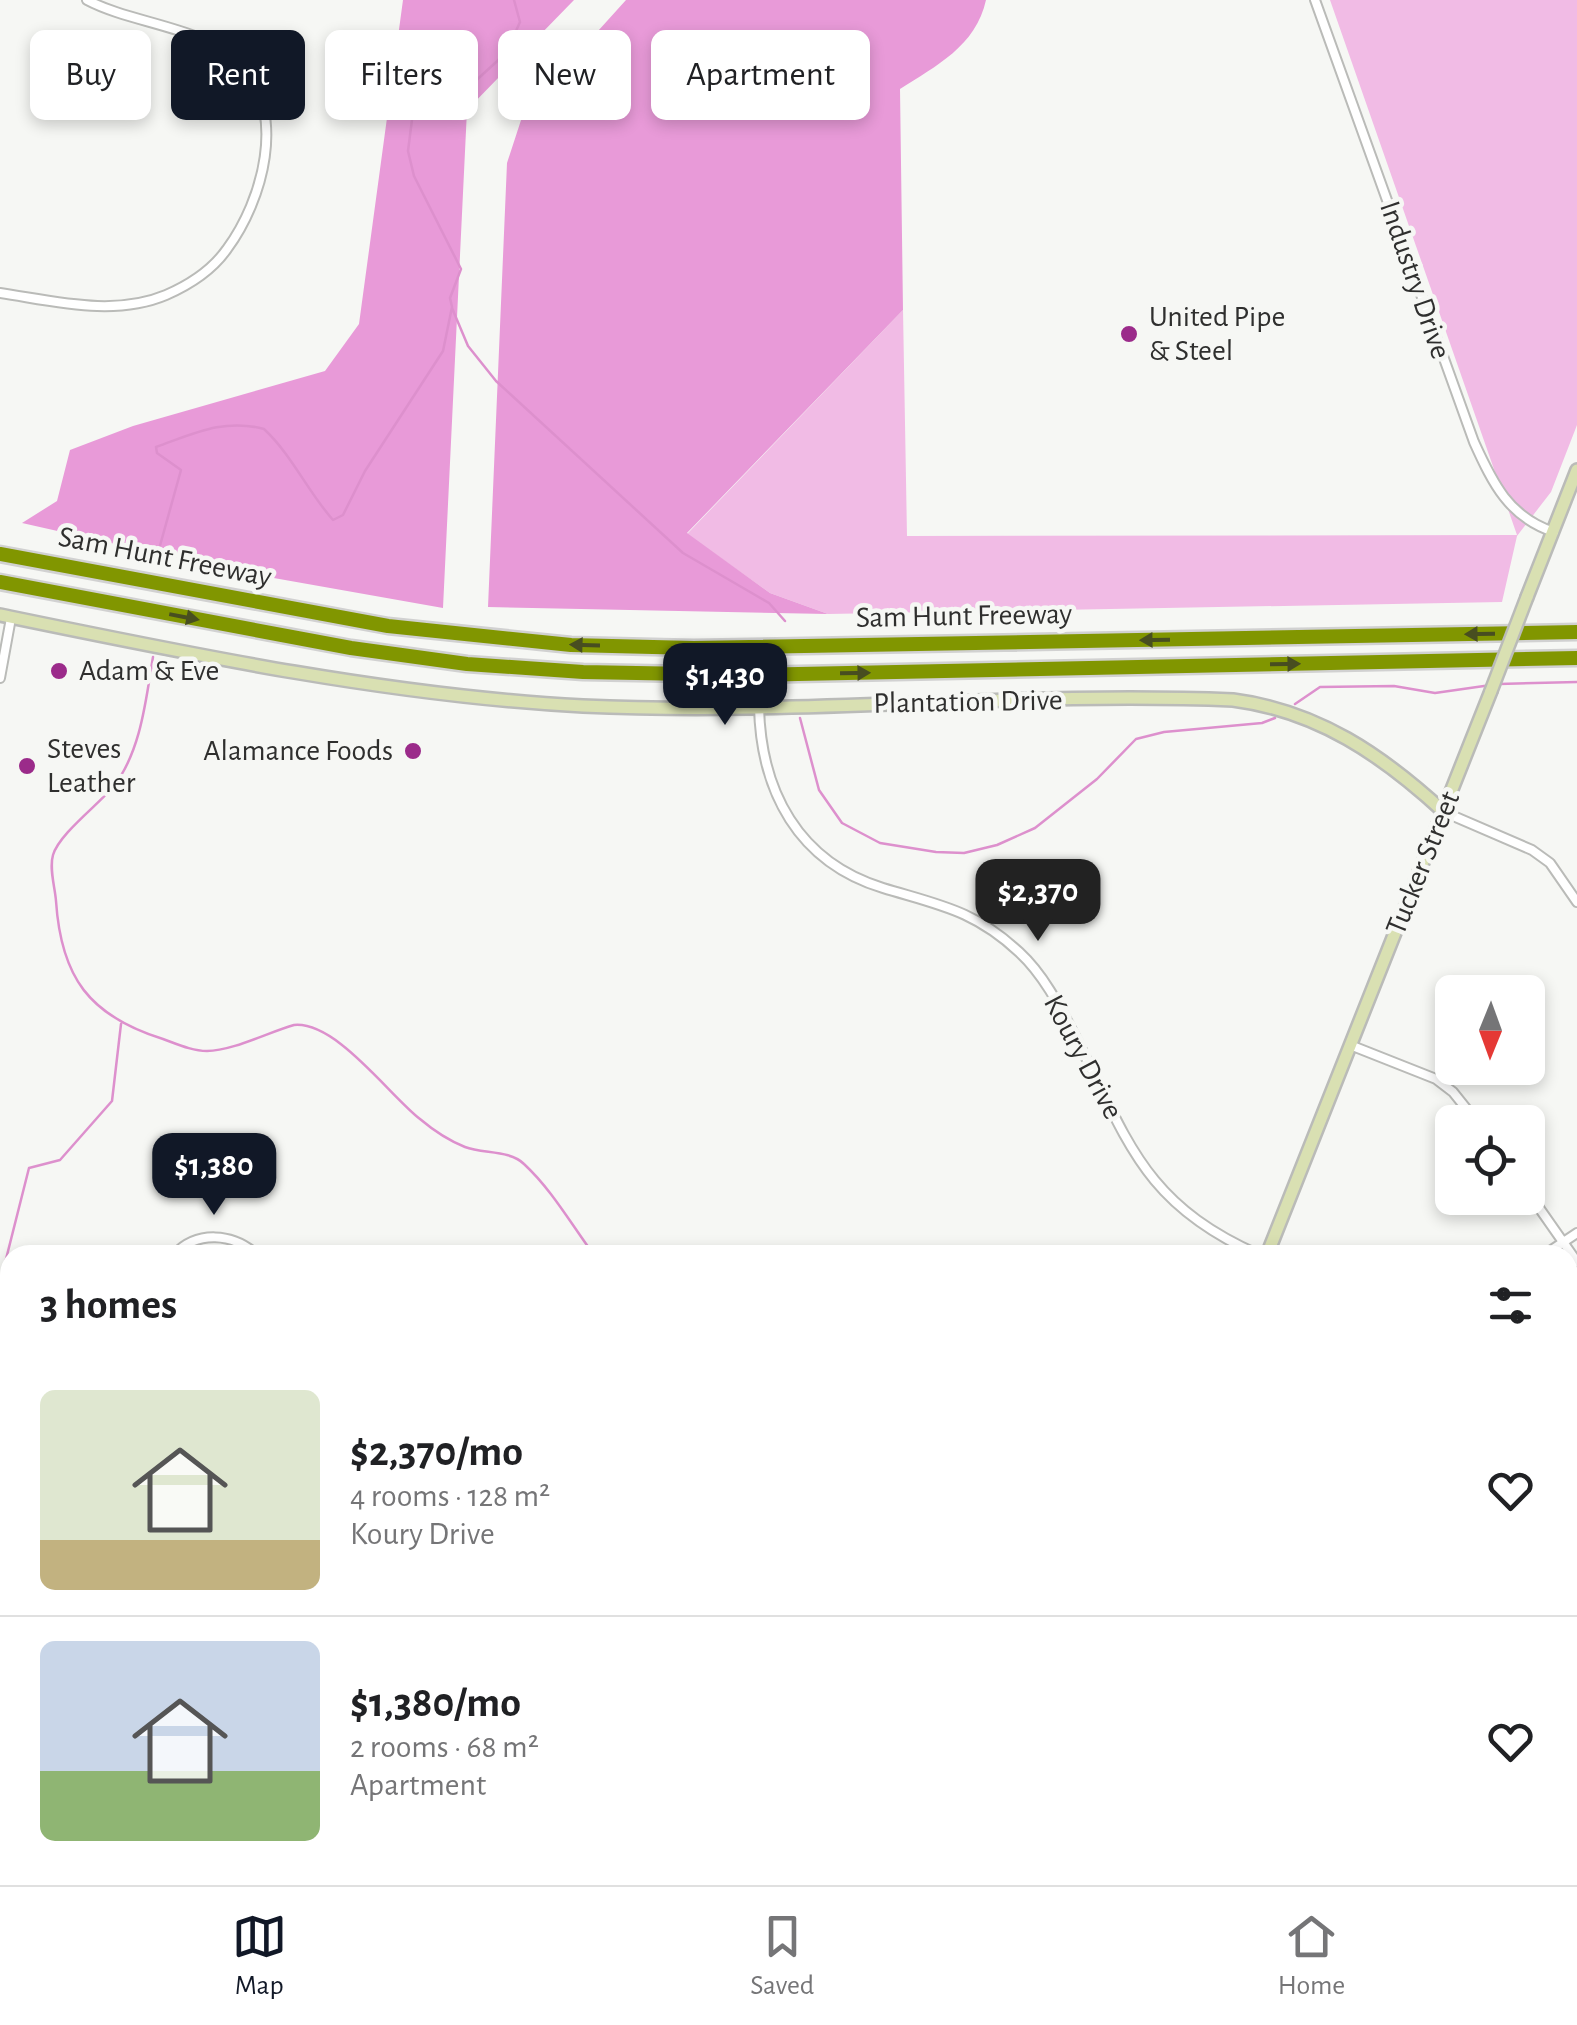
<!DOCTYPE html>
<meta charset="utf-8">
<style>
body{margin:0;font-family:"Alegreya Sans",sans-serif;background:#f6f6f6;color:#202124;height:100vh;display:flex;flex-direction:column;font-size:38px;white-space:nowrap}
*{box-sizing:border-box;margin:0}
p{font-size:32px;color:#757577}
.icon{flex:none;width:55px;height:55px;fill:none;stroke:currentColor;stroke-width:2;stroke-linecap:round;stroke-linejoin:round}
.map{position:relative;flex:1;overflow:hidden}
.drawer{position:absolute;left:0px;top:1245px;width:1578px;height:640px;display:flex;flex-direction:column;background:#fff;border-radius:30px 30px 0 0;box-shadow:0 5px 15px #0003}
.drawer>*{flex:none}
.banner{position:absolute;left:30px;top:30px;width:1000px;height:90px;display:flex;gap:20px}
.needle{width:65px;rotate:181deg}
.buttons{position:absolute;left:1435px;top:975px;display:grid;gap:20px}
.buttons a{display:grid;place-items:center;width:110px;height:110px;border-radius:15px;background:#fff;box-shadow:0 5px 15px #0003;font-size:50px}
.price{position:absolute;translate:-50% -85px;padding:0 22px;border-radius:20px;background:#111827;color:#fff;font-size:32px;line-height:65px;filter:drop-shadow(0 2px 5px #0008)}
.price::after{content:'';position:absolute;left:50%;top:60px;width:30px;height:22px;margin-left:-15px;background:inherit;clip-path:polygon(0 0,100% 0,50% 100%)}
.price.on{background:#222;color:#fff}
ul{padding:0;list-style:none}
li{display:flex;align-items:center;gap:30px;height:250px;padding:0 40px}
li+li{border-top:2px solid #e0e0e0}
li span{display:grid;place-items:center;flex:none;width:280px;height:200px;border-radius:15px;color:#555}
li>.icon{margin-inline-start:auto}
span .icon{width:120px;height:120px;fill:#fffc;stroke-width:1}
li b{font-size:42px}
h2{display:flex;justify-content:space-between;align-items:center;height:120px;padding:0 40px;font-size:42px}
.chip{padding:0 35px;border-radius:15px;background:#fff;box-shadow:0 5px 15px #0003;font-size:35px;line-height:90px}
.chip.on{background:#111827;color:#fff}
.tab-bar{display:flex;justify-content:space-around;align-items:center;height:140px;border-top:2px solid #e0e0e0;background:#fff;font-size:28px;color:#757577}
.tab-bar a{display:grid;justify-items:center;gap:5px}
.tab-bar .on{color:#111827}
.map>svg:first-child{display:block}
.green{fill:#f1bbe5}
.forest{fill:#e89ad8}
.lines{fill:none;stroke-linecap:round;stroke-linejoin:round}
.stream{stroke:#dd90cd;stroke-width:2.5}
.street-casing{stroke:#babbb8;stroke-width:12}
.secondary-casing{stroke:#babbb8;stroke-width:16}
.highway-casing{stroke:#d1d1d1;stroke-width:19}
.street{stroke:#fff;stroke-width:8}
.secondary{stroke:#d9e0b2;stroke-width:11}
.highway{stroke:#819600;stroke-width:14}
.secondary-bridge-casing{stroke:#babbb8;stroke-width:16;stroke-linecap:butt}
.secondary-bridge{stroke:#d9e0b2;stroke-width:11}
.oneway{fill:#484e20}
.poi-dot{fill:#9b2b8a;stroke:#f6f7f4;stroke-width:4}
.labels{text-anchor:middle;dominant-baseline:central;stroke-width:9;stroke-linejoin:round;paint-order:stroke}
.street-label{font-size:30px;fill:#2f2f2e;stroke:#f6f7f4}
.poi-label{font-size:30px;fill:#2f2f2e;stroke:#f6f7f4;text-anchor:start}
</style>
<div class="map">
<svg width="1577" height="1885" viewBox="0 0 1577 1885">
<rect width="100%" height="100%" fill="#f6f7f4"/>
<!-- green -->
<path class="green" d="M1330 0H1577V425L1551 492 1517 536 1502 602 828 614 770 593 687 534 903 310 907 536 1517 535Z"/>
<!-- forest -->
<path class="forest" d="M403 0H574L467 110 443 608 235 571 22 523 57 501 70 450 133 426 325 371 359 324Z
M626 0H986C976 46 936 66 900 89L903 310 687 533 770 593 828 614 488 607 507 163 523 114Z"/>
<g class="lines">
<!-- stream -->
<path class="stream" d="M452 308 468 346 496 381 683 553 769 603 785 621
M156 560 181 470 157 453 156 447C193 434 224 418 264 429 292 455 308 492 333 520L343 515 365 471 443 351 452 307 450 298 461 269 414 176 408 151 413 112 427 95 457 92 470 86 506 53 520 22 514 0
M153 657C146 699 141 752 113 787 98 805 59 834 53 855 49 869 55 887 56 901 61 977 89 1016 163 1039 177 1044 192 1051 207 1051 232 1051 269 1032 294 1025 336 1021 389 1095 420 1119 433 1130 450 1141 465 1147 483 1154 510 1150 524 1164 552 1190 571 1224 594 1255
M1499 684 1577 682
M1295 704 1320 687 1394 686 1435 693 1491 685
M800 718 819 790 842 823 880 843 936 852 964 853 997 845 1035 828 1097 779 1136 739 1164 732 1262 723 1275 718
M0 1339 5 1322 2 1275 29 1168 60 1160 112 1101 121 1024
M789 1875 796 1885
M632 1881 638 1875"/>
<defs>
<path id="street" d="M1315 0 1474 442C1493 484 1509 517 1554 532
M0 293C54 301 114 317 166 295 189 285 213 269 227 249 263 200 287 114 241 64 206 27 132 24 87 0
M0 678 11 618
M759 707C761 791 798 862 883 888 939 905 974 910 1019 952 1043 974 1059 1005 1074 1034 1128 1140 1142 1203 1259 1255
M1444 812 1532 850 1550 863 1577 902
M1350 1045 1436 1079 1453 1092 1477 1122
M1528 1192 1577 1262
M174 1255C197 1230 233 1233 257 1255
M1544 1255 1577 1233
M1568 1455 1577 1466
M0 1469 10 1453
M1568 1494 1577 1486
M1308 1875 1319 1885
M75 1881 166 1884
M484 1885 485 1875
M1172 1885 1182 1875
M1363 1885 1373 1875"/>
<path id="secondary" d="M1527 597 1577 470
M0 615C189 654 390 696 583 706 800 716 1017 691 1233 700 1318 711 1382 755 1444 812
M1267 1255 1491 691
M0 1504 10 1512
M585 1875 605 1885
M880 1885 882 1875"/>
<path id="highway" d="M0 554 388 626 571 645 694 648 1577 632
M0 582 351 648 467 664 583 672 744 675 1577 658"/>
</defs>
<!-- street casing -->
<use href="#street" class="street-casing"/>
<!-- secondary casing -->
<use href="#secondary" class="secondary-casing"/>
<!-- highway casing -->
<use href="#highway" class="highway-casing"/>
<!-- street -->
<use href="#street" class="street"/>
<!-- secondary -->
<use href="#secondary" class="secondary"/>
<!-- highway -->
<use href="#highway" class="highway"/>
<defs>
<path id="secondary-bridge" d="M1491 691 1527 597"/>
</defs>
<!-- secondary-bridge casing -->
<use href="#secondary-bridge" class="secondary-bridge-casing"/>
<!-- secondary-bridge -->
<use href="#secondary-bridge" class="secondary-bridge"/>
</g>
<!-- one-way arrows -->
<defs><path id="oneway-solid" d="M-6-.8H1V-3.2L6.5 0L1 3.2V.8H-6Z" transform="scale(2.5)"/></defs>
<g class="oneway">
<use href="#oneway-solid" transform="translate(184 617) rotate(11)"/>
<use href="#oneway-solid" transform="translate(1480 634) rotate(179)"/>
<use href="#oneway-solid" transform="translate(1155 640) rotate(179)"/>
<use href="#oneway-solid" transform="translate(585 645) rotate(-178)"/>
<use href="#oneway-solid" transform="translate(1285 664) rotate(-1)"/>
<use href="#oneway-solid" transform="translate(855 673) rotate(-1)"/>
</g>
<!-- markers -->
<g class="poi-dot">
<circle cx="1129" cy="334" r="10"/>
<circle cx="59" cy="671" r="10"/>
<circle cx="413" cy="751" r="10"/>
<circle cx="27" cy="766" r="10"/>
</g>
<g class="labels">
<!-- street labels -->
<g class="street-label">
<text transform="translate(1415 280) rotate(71)">Industry Drive</text>
<text transform="translate(165 557) rotate(11)">Sam Hunt Freeway</text>
<text transform="translate(964 616) rotate(-1)">Sam Hunt Freeway</text>
<text transform="translate(968 702) rotate(-1)">Plantation Drive</text>
<text transform="translate(1423 863) rotate(-68)">Tucker Street</text>
<text transform="translate(1083 1057) rotate(62)">Koury Drive</text>
</g>
<!-- poi labels -->
<g class="poi-label">
<text x="1149" y="317">United Pipe<tspan x="1149" dy="34">&amp; Steel</tspan></text>
<text x="79" y="671">Adam &amp; Eve</text>
<text x="47" y="749">Steves<tspan x="47" dy="34">Leather</tspan></text>
<text x="393" y="751" text-anchor="end">Alamance Foods</text>
</g>
</g>
</svg>
<div class="buttons">
<a><svg class="needle" viewBox="-14 -14 28 28"><path d="M0-13l5 13h-10z" fill="#e53935"/><path d="M0 13l5-13h-10z" fill="#757577"/></svg></a>
<a><svg class="icon" aria-label="locate" viewBox="0 0 24 24"><circle cx="12" cy="12" r="6"/><path d="M12 2v4M12 18v4M2 12h4M18 12h4"/></svg></a>
</div>
<b class="price" style="left:725px;top:728px">$1,430</b>
<b class="price on" style="left:1038px;top:944px">$2,370</b>
<b class="price" style="left:214px;top:1218px">$1,380</b>
<div class="banner">
<a class="chip">Buy</a>
<a class="chip on">Rent</a>
<a class="chip">Filters</a>
<a class="chip">New</a>
<a class="chip">Apartment</a>
</div>
<section class="drawer">
<h2>3 homes<svg class="icon" aria-label="filters" viewBox="0 0 24 24"><path d="M4 7h16M4 17h16"/><circle cx="9" cy="7" r="2"/><circle cx="15" cy="17" r="2"/></svg></h2>
<ul>
<li><span style="background:linear-gradient(#dfe7d0 75%,#c2b280 0)"><svg class="icon" aria-label="home" viewBox="0 0 24 24"><path d="M3 11l9-7 9 7M6 9v11h12V9"/></svg></span><div><b>$2,370/mo</b><p>4 rooms · 128 m²</p><p>Koury Drive</p></div><svg class="icon" aria-label="heart" viewBox="0 0 24 24"><path d="M12 20l-8-8c-3-5 5-10 8-4 3-6 11-1 8 4z"/></svg></li>
<li><span style="background:linear-gradient(#c9d6e8 65%,#8fb573 0)"><svg class="icon" aria-label="home" viewBox="0 0 24 24"><path d="M3 11l9-7 9 7M6 9v11h12V9"/></svg></span><div><b>$1,380/mo</b><p>2 rooms · 68 m²</p><p>Apartment</p></div><svg class="icon" aria-label="heart" viewBox="0 0 24 24"><path d="M12 20l-8-8c-3-5 5-10 8-4 3-6 11-1 8 4z"/></svg></li>
</ul>
</section>
</div>
<nav class="tab-bar">
<a class="on"><svg class="icon" aria-label="map" viewBox="0 0 24 24"><path d="M3 6l6-2 6 2 6-2v14l-6 2-6-2-6 2zM9 4v14M15 6v14"/></svg>Map</a>
<a><svg class="icon" aria-label="saved" viewBox="0 0 24 24"><path d="M7 4h10v16l-5-4-5 4z"/></svg>Saved</a>
<a><svg class="icon" aria-label="home" viewBox="0 0 24 24"><path d="M3 11l9-7 9 7M6 9v11h12V9"/></svg>Home</a>
</nav>
